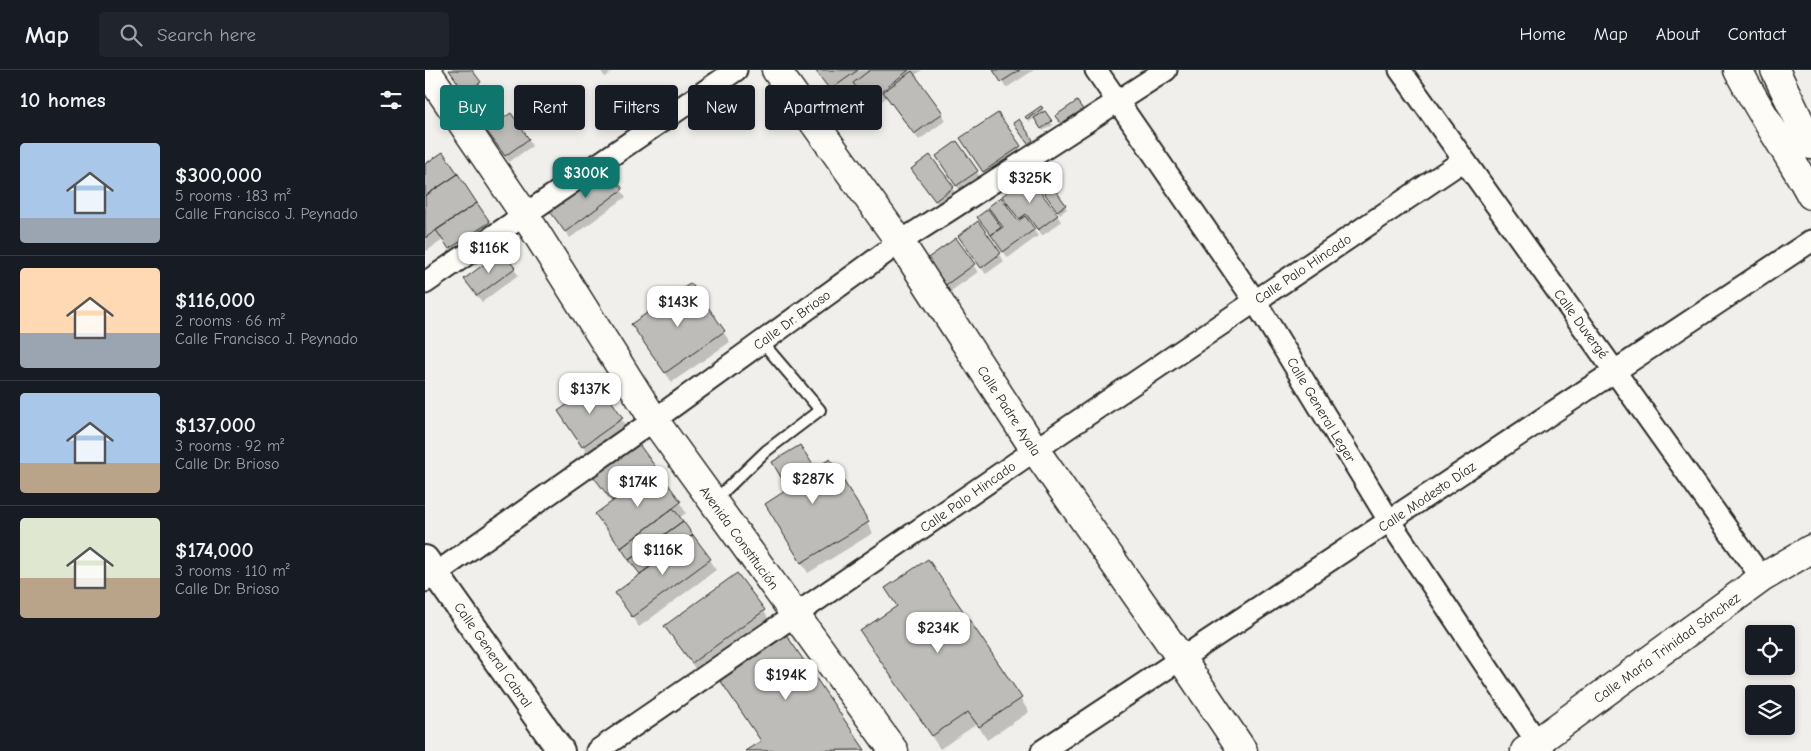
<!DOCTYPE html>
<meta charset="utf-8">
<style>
body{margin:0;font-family:"Comic Neue",sans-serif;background:#20242c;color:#f1f3f6;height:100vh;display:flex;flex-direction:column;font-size:19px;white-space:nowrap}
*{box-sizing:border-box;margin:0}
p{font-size:16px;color:#9ea1a6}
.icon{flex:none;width:28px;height:28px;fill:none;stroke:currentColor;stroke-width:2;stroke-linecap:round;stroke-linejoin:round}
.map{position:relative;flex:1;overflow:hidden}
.drawer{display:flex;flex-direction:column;background:#171b24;width:425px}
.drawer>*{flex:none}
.banner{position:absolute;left:15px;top:15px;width:475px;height:45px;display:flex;gap:10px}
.tools{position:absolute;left:1320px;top:555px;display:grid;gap:10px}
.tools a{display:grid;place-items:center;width:50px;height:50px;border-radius:5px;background:#171b24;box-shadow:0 2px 8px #0003;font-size:25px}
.price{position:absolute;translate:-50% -42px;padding:0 11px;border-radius:10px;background:#fff;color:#222;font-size:16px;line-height:32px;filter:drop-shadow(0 1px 2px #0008)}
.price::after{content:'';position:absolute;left:50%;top:30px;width:15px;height:11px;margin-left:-8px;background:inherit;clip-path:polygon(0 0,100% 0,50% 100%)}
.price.active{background:#0f766e;color:#fff}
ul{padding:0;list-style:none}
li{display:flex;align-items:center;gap:15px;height:125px;padding:0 20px}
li+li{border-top:1px solid #363941}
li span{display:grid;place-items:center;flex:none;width:140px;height:100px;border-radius:5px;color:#555}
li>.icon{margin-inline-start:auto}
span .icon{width:60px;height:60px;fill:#fffc;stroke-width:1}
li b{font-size:21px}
h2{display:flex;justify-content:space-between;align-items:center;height:60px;padding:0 20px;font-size:21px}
.pill{padding:0 18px;border-radius:5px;background:#171b24;box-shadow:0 2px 8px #0003;font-size:18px;line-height:45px}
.pill.active{background:#0f766e;color:#fff}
header{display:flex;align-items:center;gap:30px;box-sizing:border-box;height:70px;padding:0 25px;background:#171b24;border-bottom:1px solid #363941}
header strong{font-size:24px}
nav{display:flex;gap:28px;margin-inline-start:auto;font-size:18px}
.search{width:350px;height:45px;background:#20242c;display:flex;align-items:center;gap:12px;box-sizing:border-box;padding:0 18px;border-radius:5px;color:#9ea1a6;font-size:19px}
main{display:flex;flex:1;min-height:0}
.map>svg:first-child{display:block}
.shadow{fill:#0003;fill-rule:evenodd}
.building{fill:#bdbcb8;stroke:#2b2b2b}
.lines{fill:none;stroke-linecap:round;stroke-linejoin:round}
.service-casing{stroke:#2b2b2b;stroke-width:14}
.minor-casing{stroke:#2b2b2b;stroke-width:25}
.tertiary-casing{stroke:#2b2b2b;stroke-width:30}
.secondary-casing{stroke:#2b2b2b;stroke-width:31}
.primary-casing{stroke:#2b2b2b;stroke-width:31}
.service{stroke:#fdfcf7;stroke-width:10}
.minor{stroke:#fdfcf7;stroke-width:21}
.tertiary{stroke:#fdfcf7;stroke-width:26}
.secondary{stroke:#fdfcf7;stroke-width:28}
.primary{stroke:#fdfcf7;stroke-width:28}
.labels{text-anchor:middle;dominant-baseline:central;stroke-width:4.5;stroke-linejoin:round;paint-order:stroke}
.street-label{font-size:14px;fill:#2b2b2b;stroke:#fdfcf7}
</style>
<header>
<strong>Map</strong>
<div class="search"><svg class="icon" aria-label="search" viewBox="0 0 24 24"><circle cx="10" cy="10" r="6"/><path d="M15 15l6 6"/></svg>Search here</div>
<nav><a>Home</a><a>Map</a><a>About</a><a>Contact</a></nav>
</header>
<main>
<section class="drawer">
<h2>10 homes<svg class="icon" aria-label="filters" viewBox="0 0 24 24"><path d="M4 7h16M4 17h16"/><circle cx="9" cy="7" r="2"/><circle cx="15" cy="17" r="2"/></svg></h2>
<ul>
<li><span style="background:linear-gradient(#a9c7e8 75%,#9aa5b1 0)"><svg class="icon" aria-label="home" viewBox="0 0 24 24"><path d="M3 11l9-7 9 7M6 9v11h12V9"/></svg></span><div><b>$300,000</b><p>5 rooms · 183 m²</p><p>Calle Francisco J. Peynado</p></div></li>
<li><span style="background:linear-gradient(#ffd9b3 65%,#9aa5b1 0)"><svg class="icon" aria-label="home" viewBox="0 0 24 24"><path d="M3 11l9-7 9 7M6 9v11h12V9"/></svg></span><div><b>$116,000</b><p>2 rooms · 66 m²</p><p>Calle Francisco J. Peynado</p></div></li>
<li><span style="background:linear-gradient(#a9c7e8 70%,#b9a48a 0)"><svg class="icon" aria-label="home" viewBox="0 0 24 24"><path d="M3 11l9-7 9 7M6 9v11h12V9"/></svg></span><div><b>$137,000</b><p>3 rooms · 92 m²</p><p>Calle Dr. Brioso</p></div></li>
<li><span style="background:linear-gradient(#dfe7d0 60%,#b9a48a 0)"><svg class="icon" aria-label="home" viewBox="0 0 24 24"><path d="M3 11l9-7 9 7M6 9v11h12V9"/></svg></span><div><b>$174,000</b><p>3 rooms · 110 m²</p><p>Calle Dr. Brioso</p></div></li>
</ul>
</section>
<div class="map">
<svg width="1386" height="681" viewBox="0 0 1386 681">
<rect width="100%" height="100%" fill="#f0efeb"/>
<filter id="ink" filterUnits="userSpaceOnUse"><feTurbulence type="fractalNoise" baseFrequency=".02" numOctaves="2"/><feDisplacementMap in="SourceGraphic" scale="10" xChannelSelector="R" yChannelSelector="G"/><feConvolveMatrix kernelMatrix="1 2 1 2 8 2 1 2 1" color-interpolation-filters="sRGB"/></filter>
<g filter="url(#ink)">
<!-- shadow -->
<path class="shadow" d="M25 0H46L56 16 42 25Z
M175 0H190L180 7Z
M390 0H497L489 6 521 50 494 70 462 27 448 38 431 16 412 30Z
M569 0H609L581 18Z
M616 37 628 55 618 61 610 48 604 52 602 47Z
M573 44 599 84 563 108 541 76Z
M67 67 103 69 107 76 84 92Z
M17 84 68 159 29 185 18 170 0 182V95Z
M504 87 532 125 515 137 492 106Z
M516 93 552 102 556 109 536 122Z
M182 99 201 127 145 168 125 141Z
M613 114 640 136 642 139 635 144Z
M583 134 632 145 636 152 617 166 605 150 603 152 613 166 583 188 555 150H571L564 137 593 153 596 151ZM574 151 579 158 577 159 572 152Z
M553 153 579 191 561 204 538 173Z
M531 170 553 202 516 228Z
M89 199 93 205 57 232 45 216Z
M266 214 305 272 247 312 213 265Z
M173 315 201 356 162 383 138 348Z
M213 375 255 433 261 443 254 448 291 500 214 557 191 523 216 505 172 444 188 432 174 413Z
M389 400 442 453 448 463 383 503 341 434 365 420Z
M503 491 604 642 562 670 552 654 515 679 445 574 473 537Z
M339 541 343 548 271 600 245 563Z
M358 561 439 681H323L337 672 292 605Z"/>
<!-- building -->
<path class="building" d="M24 0H47L56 12 40 23Z
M390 0H433L405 20Z
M445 0H484L443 32 428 13Z
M568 0H595L576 12Z
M487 1 518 43 489 64 458 22Z
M652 31 661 44 640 59 630 46Z
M616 36 618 38 602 49 600 47Z
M620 41 627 51 616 59 609 48Z
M86 43 104 69 80 86 61 60Z
M573 43 596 76 558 102 535 68Z
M594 49 608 70 603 74 588 53Z
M532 71 553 101 531 116 511 86Z
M18 82 33 104 0 126V94Z
M505 85 529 117 510 131 486 99Z
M182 97 198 119 140 162 124 140Z
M33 104 52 133 0 168V126Z
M619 104 641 135 632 141 610 110Z
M604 107 633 145 613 160 601 144 594 149 577 126Z
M576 127 593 151 600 146 610 159 578 182 566 165 578 157 563 137Z
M52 133 65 152 24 179 11 160Z
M563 139 576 157 566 165 552 147Z
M553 151 576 183 556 198 533 166Z
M531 168 550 194 511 222 493 195Z
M77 181 90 198 52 226 39 209Z
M266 213 300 261 240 303 206 254Z
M174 313 198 348 157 377 133 341Z
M213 373 232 399 187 431 168 406Z
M375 375 390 398 405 389 444 452 376 493 340 434 363 419 347 392Z
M232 399 256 432 196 478 170 444Z
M248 438 258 451 204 490 196 478Z
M258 451 268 465 215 504 204 490Z
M268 465 286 489 207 547 190 523Z
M503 489 597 628 554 657 543 642 507 666 435 561 472 536 460 518Z
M312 503 340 540 267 593 239 556Z
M358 560 440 680 320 681 336 671 291 604Z"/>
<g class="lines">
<defs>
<path id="service" d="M289 431 341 381 395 340 337 272"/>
<path id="minor" d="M671 0 830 231 965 452 1118 681
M975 0 1337 508
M0 213 311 0
M0 511 229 350 475 172 741 0
M172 681 610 380 1039 90
M617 681 1386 171"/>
<path id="tertiary" d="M0 489 136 681"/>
<path id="secondary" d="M1313 0C1335 43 1363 82 1386 125
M1350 0 1386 75"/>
<path id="primary" d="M1 0 100 145 229 350 469 681
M351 0 475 172 610 380 757 590 818 681
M1100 681 1337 508 1386 479"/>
</defs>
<!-- service casing -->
<use href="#service" class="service-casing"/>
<!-- minor casing -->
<use href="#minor" class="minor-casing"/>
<!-- tertiary casing -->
<use href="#tertiary" class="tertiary-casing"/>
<!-- secondary casing -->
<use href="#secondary" class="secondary-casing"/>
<!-- primary casing -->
<use href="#primary" class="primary-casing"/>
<!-- service -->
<use href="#service" class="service"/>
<!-- minor -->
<use href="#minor" class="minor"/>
<!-- tertiary -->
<use href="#tertiary" class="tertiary"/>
<!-- secondary -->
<use href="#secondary" class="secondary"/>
<!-- primary -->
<use href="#primary" class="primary"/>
</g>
</g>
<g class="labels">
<!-- street labels -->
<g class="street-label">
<text transform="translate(878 199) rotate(-34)">Calle Palo Hincado</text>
<text transform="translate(367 250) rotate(-36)">Calle Dr. Brioso</text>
<text transform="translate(1156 254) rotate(54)">Calle Duvergé</text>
<text transform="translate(896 340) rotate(59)">Calle General Leger</text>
<text transform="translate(584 341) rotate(57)">Calle Padre Ayala</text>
<text transform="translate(543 427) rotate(-35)">Calle Palo Hincado</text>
<text transform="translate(1002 427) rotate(-34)">Calle Modesto Díaz</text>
<text transform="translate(314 468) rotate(54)">Avenida Constitución</text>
<text transform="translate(1242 578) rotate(-36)">Calle María Trinidad Sánchez</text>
<text transform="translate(68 585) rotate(55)">Calle General Cabral</text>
</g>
</g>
</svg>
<div class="tools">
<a><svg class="icon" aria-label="locate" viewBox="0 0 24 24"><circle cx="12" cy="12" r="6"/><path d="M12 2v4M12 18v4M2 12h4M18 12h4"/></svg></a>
<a><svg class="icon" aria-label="layers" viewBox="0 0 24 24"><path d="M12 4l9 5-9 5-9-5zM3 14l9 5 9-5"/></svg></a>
</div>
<b class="price active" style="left:161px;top:129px">$300K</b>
<b class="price" style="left:605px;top:134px">$325K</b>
<b class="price" style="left:64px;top:204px">$116K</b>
<b class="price" style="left:253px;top:258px">$143K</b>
<b class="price" style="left:165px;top:345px">$137K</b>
<b class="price" style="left:388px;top:435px">$287K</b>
<b class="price" style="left:213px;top:438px">$174K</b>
<b class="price" style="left:238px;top:506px">$116K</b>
<b class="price" style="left:513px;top:584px">$234K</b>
<b class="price" style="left:361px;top:631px">$194K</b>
<div class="banner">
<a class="pill active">Buy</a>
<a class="pill">Rent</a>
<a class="pill">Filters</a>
<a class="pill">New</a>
<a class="pill">Apartment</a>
</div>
</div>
</main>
